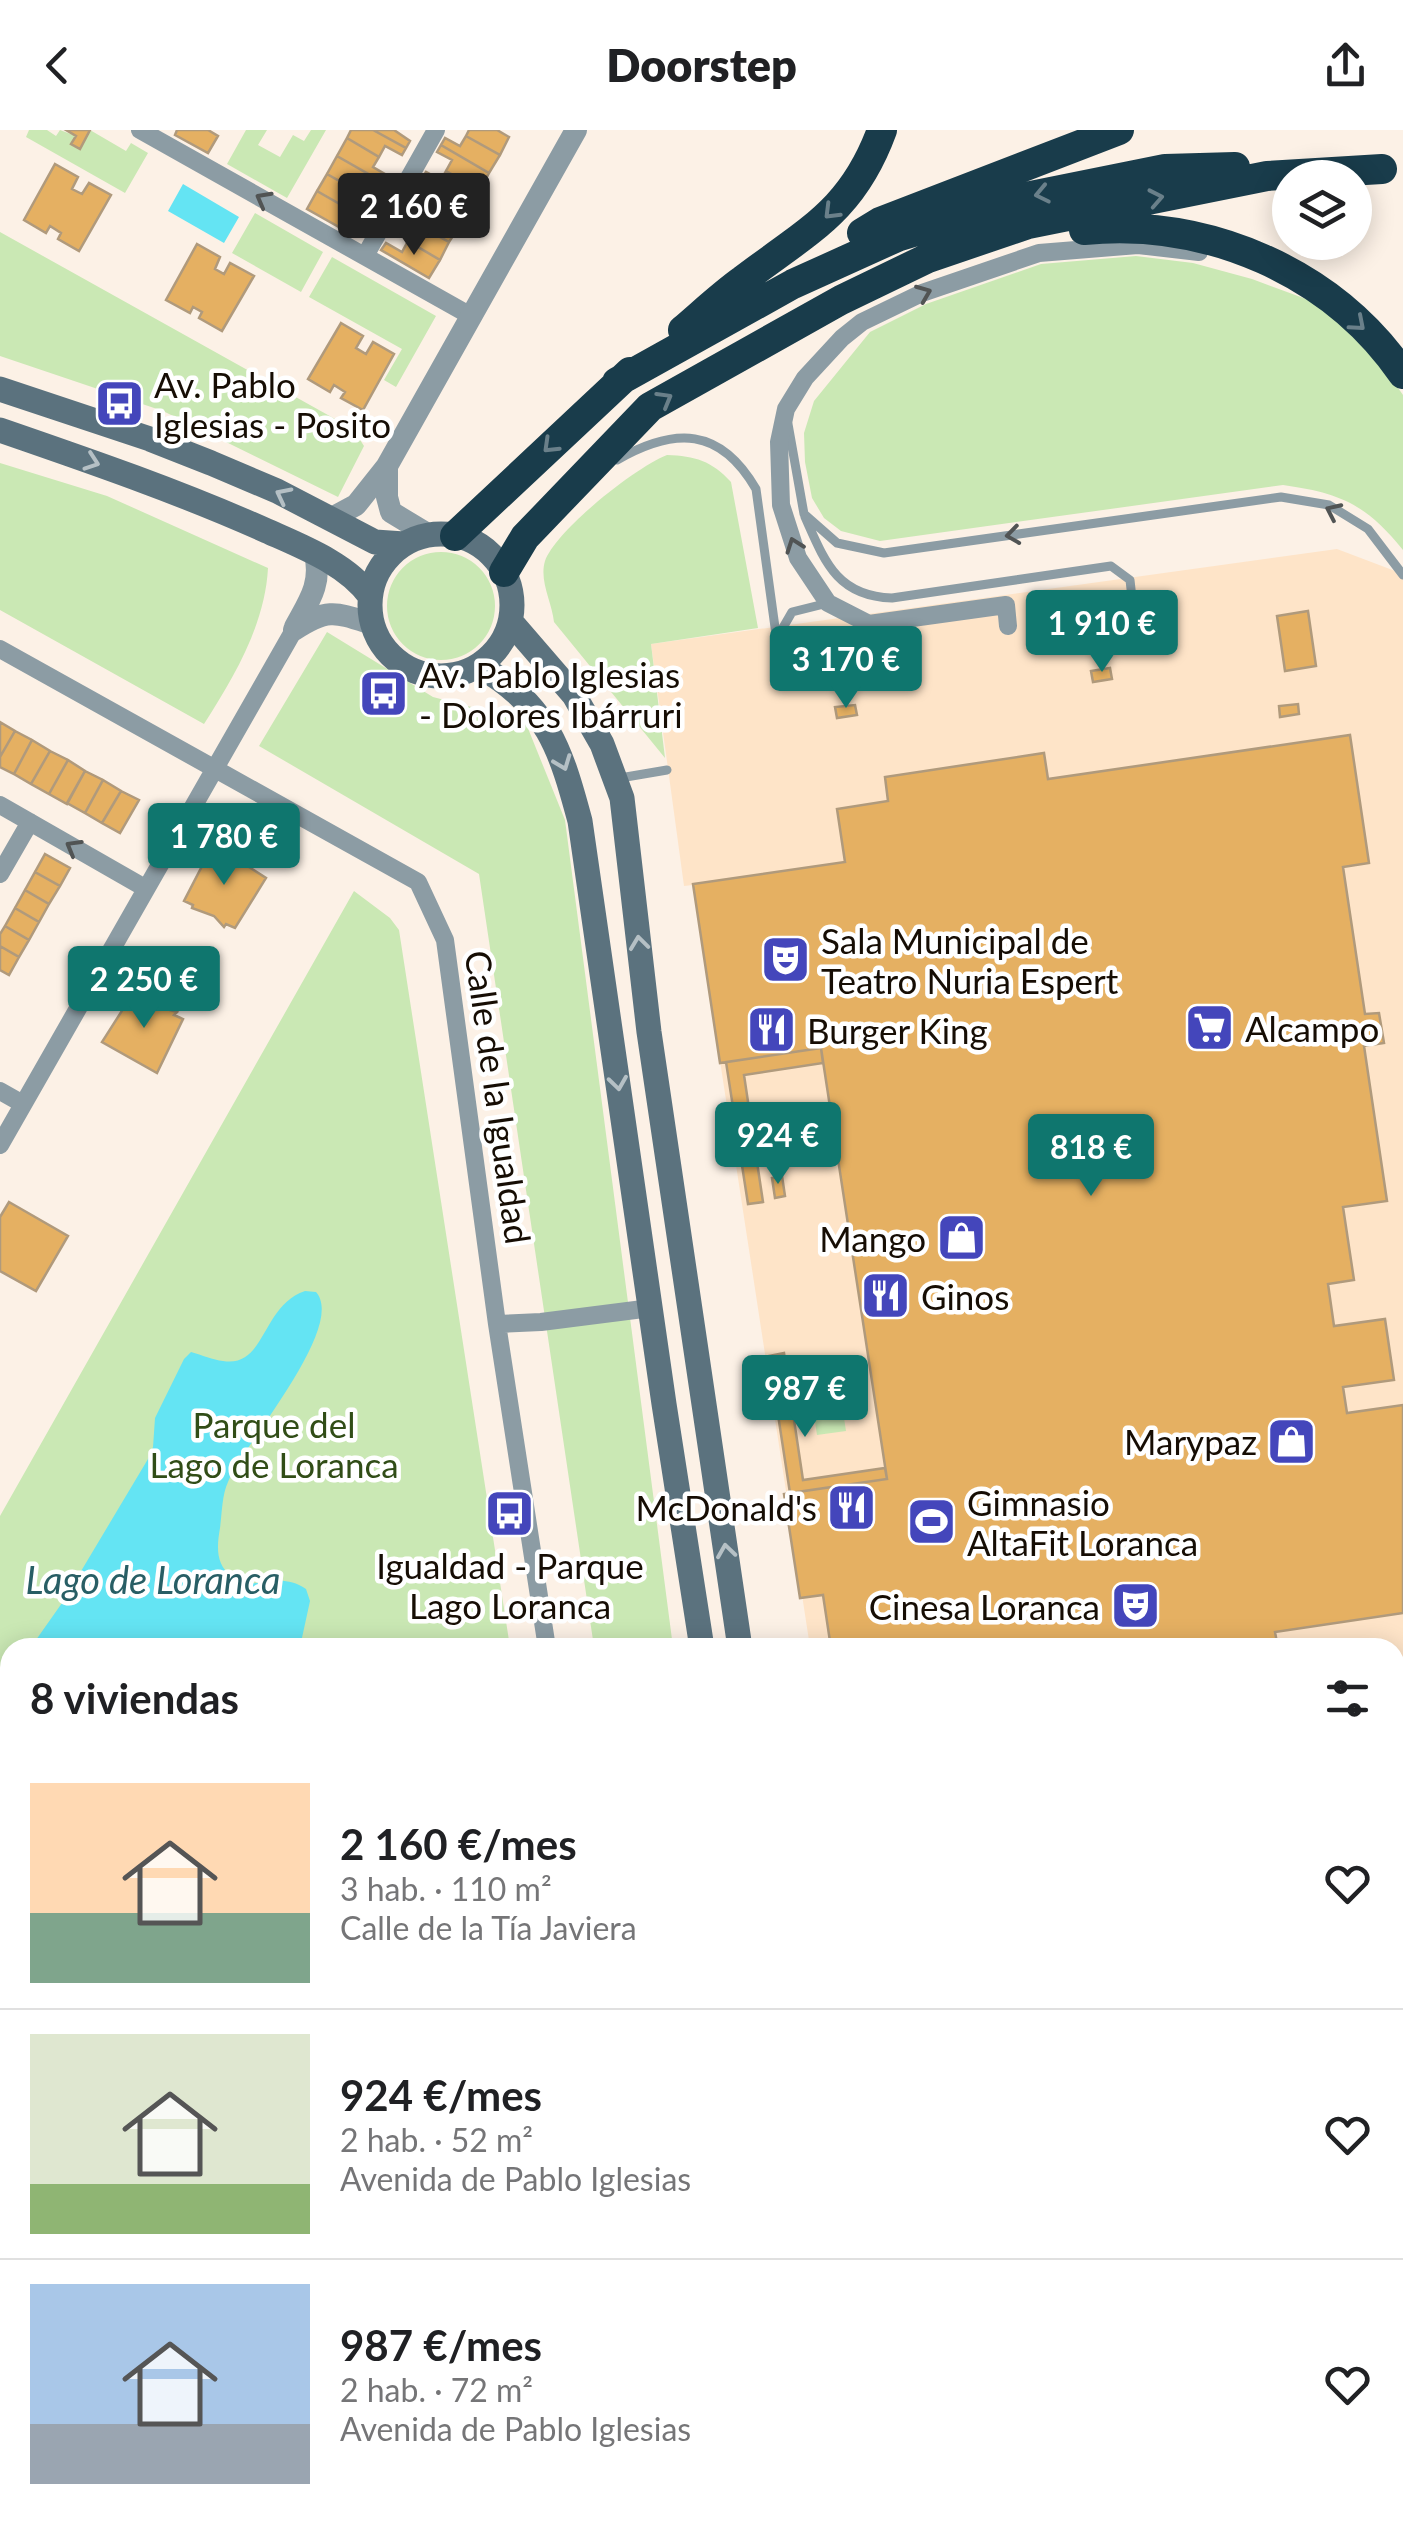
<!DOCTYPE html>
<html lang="es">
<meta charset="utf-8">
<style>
body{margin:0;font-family:Lato,sans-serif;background:#f2f2f2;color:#202124;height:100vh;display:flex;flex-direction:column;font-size:38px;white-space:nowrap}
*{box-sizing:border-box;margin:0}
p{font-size:32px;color:#757577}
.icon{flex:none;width:55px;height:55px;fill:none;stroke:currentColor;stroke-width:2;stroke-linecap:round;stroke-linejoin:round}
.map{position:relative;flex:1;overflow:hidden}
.drawer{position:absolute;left:0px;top:1508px;width:1405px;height:892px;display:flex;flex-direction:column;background:#fff;border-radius:30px 30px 0 0;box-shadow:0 5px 25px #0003}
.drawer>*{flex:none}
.buttons{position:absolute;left:1272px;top:30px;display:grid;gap:20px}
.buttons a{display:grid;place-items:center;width:100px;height:100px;border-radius:50%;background:#fff;box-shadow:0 5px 25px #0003;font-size:50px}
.price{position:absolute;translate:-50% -85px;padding:0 22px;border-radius:10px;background:#0f766e;color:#fff;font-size:32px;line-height:65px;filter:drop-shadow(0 2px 5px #0008)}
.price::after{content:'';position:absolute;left:50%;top:60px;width:30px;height:22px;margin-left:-15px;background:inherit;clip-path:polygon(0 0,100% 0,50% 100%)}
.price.active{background:#222;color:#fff}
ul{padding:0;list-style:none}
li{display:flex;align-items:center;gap:30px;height:250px;padding:0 30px}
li+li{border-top:2px solid #e0e0e0}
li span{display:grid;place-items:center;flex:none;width:280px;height:200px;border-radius:0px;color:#555}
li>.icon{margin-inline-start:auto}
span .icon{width:120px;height:120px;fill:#fffc;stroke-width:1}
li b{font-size:42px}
h2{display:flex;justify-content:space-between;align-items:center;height:120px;padding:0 30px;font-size:42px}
header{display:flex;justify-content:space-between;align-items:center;height:130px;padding:0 30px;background:#fff;font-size:45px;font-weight:800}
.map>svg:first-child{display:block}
.built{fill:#fee4c8}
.green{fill:#cae8b4}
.water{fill:#64e4f3}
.building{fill:#e5b062;stroke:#b09a7c;stroke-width:2.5}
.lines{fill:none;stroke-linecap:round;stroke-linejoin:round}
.service{stroke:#8c9ca4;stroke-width:9}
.minor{stroke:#8c9ca4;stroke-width:18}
.tertiary{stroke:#8c9ca4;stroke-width:22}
.secondary{stroke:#5b727e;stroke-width:25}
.motorway{stroke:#193c4b;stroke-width:30}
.oneway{stroke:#6a808a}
.oneway2{stroke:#515454}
.oneway3{stroke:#b5c0c5}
.labels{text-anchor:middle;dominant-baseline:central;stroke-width:9;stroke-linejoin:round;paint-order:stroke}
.poi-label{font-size:35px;fill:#160d04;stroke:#fff;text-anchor:start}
.street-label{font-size:35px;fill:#160d04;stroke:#fff}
.park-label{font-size:35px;fill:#314d17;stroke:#fff}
.water-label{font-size:38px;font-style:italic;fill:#285e65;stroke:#fff}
</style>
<header><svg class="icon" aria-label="back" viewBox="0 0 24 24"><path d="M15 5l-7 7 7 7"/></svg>Doorstep<svg class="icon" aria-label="share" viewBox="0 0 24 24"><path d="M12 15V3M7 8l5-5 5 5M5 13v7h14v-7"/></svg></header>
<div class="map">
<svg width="1403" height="2398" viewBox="0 0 1403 2398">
<rect width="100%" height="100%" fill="#fcf1e6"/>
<!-- built -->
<path class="built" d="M1337 419 1403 444V1763L1395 1765V1518L810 1517 693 755 684 756 651 514Z"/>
<!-- green -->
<path class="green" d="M29 0H47L56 6 60 0 76 6 72 14 90 0 126 21 131 13 148 23 125 63 26 7Z
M246 0H267L258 15 280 27 293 5 304 11 311 0H326L287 68 227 34Z
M255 83 323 122 301 162 232 123Z
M0 102 353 299 364 316 338 367 163 281 0 226Z
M1136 126 1193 133 1252 149 1317 173 1375 225 1403 265V420C1366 374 1340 363 1283 355L880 411 841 401 824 388 812 368 805 332 804 303 814 271 870 202 926 174 1041 134Z
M332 127 436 186 396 257 384 250 402 219 309 167Z
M667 325C695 326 712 331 731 352L758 498 651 514 665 628 554 492C552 472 539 451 545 431 556 400 636 337 667 325Z
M0 333 107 366 268 438C265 495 234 547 204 594L0 480Z
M387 476a54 54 0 1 1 108 0a54 54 0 1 1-108 0Z
M327 502 433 567 525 591 565 690 673 1517H594L479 744 259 616Z
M354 761 390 788 399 800 510 1517 10 1518V2218L0 2214V1386Z
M795 976 801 1016 772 1021 766 981Z
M840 1261 846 1301 817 1305 811 1265Z
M0 2266 10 2270V2390H68L63 2398H0Z
M295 2390H417L424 2398H298Z
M606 2390H678L687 2398H599Z
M987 2390H1101L1094 2398H980Z"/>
<!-- water -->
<path class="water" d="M183 54 239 87 224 113 168 81Z
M183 827 215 845 201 868 171 851Z
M305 1161 316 1162C347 1197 243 1315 228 1352 222 1365 222 1383 220 1398 217 1416 215 1434 232 1447 255 1464 277 1439 306 1459L310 1471 300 1517H31L62 1473 148 1329 153 1317 155 1288 184 1229 191 1222C202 1225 213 1230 223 1231 266 1238 261 1176 305 1161Z
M10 1550V1853L0 1855V1570Z"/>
<!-- building -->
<path class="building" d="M66 0H90L80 19 71 14 76 6Z
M177 0H208L218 6 208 23 175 5Z
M351 0H373L406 18 402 25 385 16 379 27 347 8Z
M373 0H394L410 11 406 18Z
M469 0H497L509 7 500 25 466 6Z
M466 6 500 25 489 43 441 15 445 8 460 16Z
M347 8 379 27 373 37 390 47 386 54 337 26Z
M441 15 489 43 480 60 446 41 452 30 437 22Z
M337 26 386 54 382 61 365 51 359 62 327 44Z
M55 34 78 47 72 59 82 64 89 53 111 65 79 121 58 109 61 103 50 96 46 103 24 90Z
M446 41 480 60 470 77 421 50 426 42 441 50Z
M327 44 359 62 353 73 369 82 366 89 317 61Z
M421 50 470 77 460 95 426 75 432 65 418 57Z
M317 61 366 89 362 96 345 87 339 97 307 79Z
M426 75 460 95 449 112 401 85 406 77 420 85Z
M401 85 449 112 440 130 406 110 412 100 397 92Z
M408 111 440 130 429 148 381 120 386 113 402 122Z
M197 114 220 127 215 139 224 144 230 133 254 146 222 201 199 188 202 182 193 177 190 183 166 170Z
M341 193 363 206 356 218 366 224 373 212 394 224 363 280 341 268 345 262 334 255 330 262 308 249Z
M1308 481 1316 536 1285 541 1277 486Z
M1110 538 1112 549 1093 552 1091 541Z
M1298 574 1299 584 1280 587 1279 576Z
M855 575 857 585 837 588 835 577Z
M0 592 15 601 0 627Z
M15 601 32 610 14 644 0 637V627Z
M1350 605 1369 733 1343 737 1365 884 1379 883 1384 913 1364 916 1387 1071 1343 1077 1354 1150 1328 1154 1334 1196 1385 1189 1394 1250 1343 1257 1347 1283 1403 1275V1483L1275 1502 1278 1518H831L823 1465 800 1468 784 1364 887 1349 821 918 720 933 693 754 845 732 837 679 888 671 885 647 1044 623 1048 649Z
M32 610 50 621 31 654 14 644Z
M50 621 68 630 49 664 31 654Z
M68 630 85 641 67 674 49 664Z
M85 641 103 650 85 683 67 673Z
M103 650 121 661 102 693 85 683Z
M121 661 139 670 120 703 102 693Z
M212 717 235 728 266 748 235 798 226 794 224 797 214 786 192 778 193 775 184 771Z
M45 724 70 738 60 756 35 742Z
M35 742 60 756 49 774 25 760Z
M25 760 49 774 39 792 15 778Z
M15 778 39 792 29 810 5 796Z
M5 796 29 810 19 827 0 816V804Z
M0 816 19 827 9 845 0 840Z
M134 862 141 866 144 862 163 878 177 882 174 885 183 889 157 943 102 912Z
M821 918 823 933 744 945 763 1072 748 1074 726 932Z
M782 1046 785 1066 775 1068 772 1048Z
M9 1072 68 1106 36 1161 0 1141V1087Z
M784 1223 803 1350 885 1338 887 1349 790 1363 769 1226Z
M678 2390H729L736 2398H687Z
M763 2390H828L836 2398H756Z"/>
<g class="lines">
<!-- service -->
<path class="service" d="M788 294 804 384 837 413 884 423 1281 367 1329 375 1368 399 1403 445
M617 330C675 297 720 297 756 359L778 519
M805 387C825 432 837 466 892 468L1111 436 1130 450 1132 468
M777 508 792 482 828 473
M620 648 667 640
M1395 1575 1403 1574
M1395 1694 1403 1693
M1395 1750 1403 1748"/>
<!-- minor -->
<path class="minor" d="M140 0 471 186
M365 126 436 0
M1008 496 1006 475 869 494 828 473 798 428 781 375 779 312 786 279 805 248 842 208 862 192 922 163 1039 123 1138 115 1199 122
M0 519 418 752 445 810 497 1194 547 1518
M0 675 145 758
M0 744 30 692
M0 961 23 974
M0 1015 294 500
M497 1194 541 1192 651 1178
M0 2242 10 2246
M254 2390 257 2398
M535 2398 543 2390
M1141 2398 1152 2390"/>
<!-- tertiary -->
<path class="tertiary" d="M387 336V367L391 382 429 405
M330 389 356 375 387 336 576 0
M295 497C309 471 322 454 315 424
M294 500C328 478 335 482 372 494"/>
<!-- secondary -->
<path class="secondary" d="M0 259 150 309 211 333 277 361 375 412 404 414
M0 300C90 331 180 362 267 401 303 417 347 434 370 466
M370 475a71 71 0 1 1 142 0a71 71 0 1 1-142 0Z
M511 492 574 565 602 614 622 668 649 902 740 1518
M479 536C547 574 561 620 580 691L664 1274 702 1518
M1237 2390 1242 2398
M1279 2390 1282 2398
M110 2398 116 2390
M161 2398 167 2390"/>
<!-- motorway -->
<path class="motorway" d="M1084 100C1207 88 1332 141 1403 244
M862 103 880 92 1119 0
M683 200C703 183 722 165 743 150 807 101 852 82 882 0
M617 252 793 154 897 107 1031 66 1165 39 1235 37
M455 406 630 242
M504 442 525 407 650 277 841 170 928 128 1028 94 1267 46 1382 39
M1302 2390 1311 2398"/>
</g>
<!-- one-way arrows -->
<defs><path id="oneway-chevron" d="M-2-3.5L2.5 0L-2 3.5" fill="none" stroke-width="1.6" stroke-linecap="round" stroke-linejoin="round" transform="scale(2.5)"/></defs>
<g class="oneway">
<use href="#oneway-chevron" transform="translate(1042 64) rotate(168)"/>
<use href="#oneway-chevron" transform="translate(1156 68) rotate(-11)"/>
<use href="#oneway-chevron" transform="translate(831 82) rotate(135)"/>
<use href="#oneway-chevron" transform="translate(1358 194) rotate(41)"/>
<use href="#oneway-chevron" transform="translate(665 269) rotate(-30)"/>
<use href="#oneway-chevron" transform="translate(550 316) rotate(136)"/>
</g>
<g class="oneway2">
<use href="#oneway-chevron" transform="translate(263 69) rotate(-151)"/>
<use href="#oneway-chevron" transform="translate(924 163) rotate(-22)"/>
<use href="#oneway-chevron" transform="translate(1333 381) rotate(-155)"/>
<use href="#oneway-chevron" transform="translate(1013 405) rotate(172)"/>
<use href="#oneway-chevron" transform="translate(794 415) rotate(-110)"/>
<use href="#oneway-chevron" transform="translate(73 717) rotate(-150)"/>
</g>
<g class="oneway3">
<use href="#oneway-chevron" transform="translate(92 332) rotate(19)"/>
<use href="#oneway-chevron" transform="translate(283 365) rotate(-153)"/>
<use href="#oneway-chevron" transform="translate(563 633) rotate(69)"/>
<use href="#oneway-chevron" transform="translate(639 813) rotate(-97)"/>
<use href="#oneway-chevron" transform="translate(618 953) rotate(82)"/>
<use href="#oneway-chevron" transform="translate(726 1421) rotate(-98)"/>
</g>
<!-- icons -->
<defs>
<symbol id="bus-square" viewBox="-11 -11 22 22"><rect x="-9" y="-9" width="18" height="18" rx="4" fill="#4446bb" stroke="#fff"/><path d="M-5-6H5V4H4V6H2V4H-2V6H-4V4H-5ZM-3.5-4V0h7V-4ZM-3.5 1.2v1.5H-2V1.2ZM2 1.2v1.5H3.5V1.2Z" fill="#fff"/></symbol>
<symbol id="theatre-square" viewBox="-11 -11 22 22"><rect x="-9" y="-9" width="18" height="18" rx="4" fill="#4446bb" stroke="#fff"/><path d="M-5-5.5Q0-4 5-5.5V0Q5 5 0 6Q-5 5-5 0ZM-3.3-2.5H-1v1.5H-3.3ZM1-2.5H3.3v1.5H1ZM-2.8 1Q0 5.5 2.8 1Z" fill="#fff"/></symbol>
<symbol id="supermarket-square" viewBox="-11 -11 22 22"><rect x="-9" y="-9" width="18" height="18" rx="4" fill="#4446bb" stroke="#fff"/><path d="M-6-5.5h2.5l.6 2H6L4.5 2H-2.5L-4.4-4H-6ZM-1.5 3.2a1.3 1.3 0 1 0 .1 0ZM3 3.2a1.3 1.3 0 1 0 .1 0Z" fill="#fff"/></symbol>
<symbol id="restaurant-square" viewBox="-11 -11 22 22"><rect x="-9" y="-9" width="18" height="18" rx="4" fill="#4446bb" stroke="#fff"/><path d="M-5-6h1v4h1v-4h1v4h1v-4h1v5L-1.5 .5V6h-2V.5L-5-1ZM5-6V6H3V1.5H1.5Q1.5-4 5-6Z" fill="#fff"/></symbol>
<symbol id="shop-square" viewBox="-11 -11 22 22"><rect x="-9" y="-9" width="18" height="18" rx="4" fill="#4446bb" stroke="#fff"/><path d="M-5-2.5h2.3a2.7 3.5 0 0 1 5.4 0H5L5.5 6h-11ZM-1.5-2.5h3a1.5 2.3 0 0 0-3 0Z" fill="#fff"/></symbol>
<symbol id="stadium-square" viewBox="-11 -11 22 22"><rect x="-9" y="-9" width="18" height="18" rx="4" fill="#4446bb" stroke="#fff"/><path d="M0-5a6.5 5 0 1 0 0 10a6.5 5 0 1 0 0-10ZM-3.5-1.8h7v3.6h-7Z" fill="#fff"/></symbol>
</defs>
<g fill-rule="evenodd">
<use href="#bus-square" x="92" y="246" width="55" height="55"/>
<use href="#bus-square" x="356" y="536" width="55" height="55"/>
<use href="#theatre-square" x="758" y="802" width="55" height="55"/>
<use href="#supermarket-square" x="1182" y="870" width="55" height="55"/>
<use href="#restaurant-square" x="744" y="872" width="55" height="55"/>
<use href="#shop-square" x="934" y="1080" width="55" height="55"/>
<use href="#restaurant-square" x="858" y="1138" width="55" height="55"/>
<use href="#shop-square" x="1264" y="1284" width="55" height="55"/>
<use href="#restaurant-square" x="824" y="1350" width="55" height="55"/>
<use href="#bus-square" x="482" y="1356" width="55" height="55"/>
<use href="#stadium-square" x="904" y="1364" width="55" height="55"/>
<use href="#theatre-square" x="1108" y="1448" width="55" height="55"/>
</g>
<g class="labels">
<!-- poi labels -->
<g class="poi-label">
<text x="154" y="254">Av. Pablo<tspan x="154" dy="40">Iglesias - Posito</tspan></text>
<text x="419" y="544">Av. Pablo Iglesias<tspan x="419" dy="40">- Dolores Ibárruri</tspan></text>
<text x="821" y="810">Sala Municipal de<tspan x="821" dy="40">Teatro Nuria Espert</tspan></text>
<text x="1245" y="898">Alcampo</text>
<text x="807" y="900">Burger King</text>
<text x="926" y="1108" text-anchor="end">Mango</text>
<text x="921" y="1166">Ginos</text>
<text x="1257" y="1311" text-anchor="end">Marypaz</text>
<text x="967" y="1372">Gimnasio<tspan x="967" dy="40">AltaFit Loranca</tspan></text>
<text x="817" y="1377" text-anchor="end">McDonald's</text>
<text x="510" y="1435" text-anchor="middle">Igualdad - Parque<tspan x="510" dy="40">Lago Loranca</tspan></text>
<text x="1100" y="1476" text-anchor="end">Cinesa Loranca</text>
</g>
<!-- street labels -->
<g class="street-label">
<text transform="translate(499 967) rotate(82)">Calle de la Igualdad</text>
</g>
<!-- park labels -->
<g class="park-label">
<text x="274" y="1294">Parque del<tspan x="274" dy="40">Lago de Loranca</tspan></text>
</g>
<!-- water labels -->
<g class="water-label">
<text x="153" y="1449">Lago de Loranca</text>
</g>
</g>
</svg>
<div class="buttons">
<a><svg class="icon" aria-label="layers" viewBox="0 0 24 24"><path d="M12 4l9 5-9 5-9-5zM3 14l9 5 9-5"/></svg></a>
</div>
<b class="price active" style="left:414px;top:128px">2 160 €</b>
<b class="price" style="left:1102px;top:545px">1 910 €</b>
<b class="price" style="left:846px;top:581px">3 170 €</b>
<b class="price" style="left:224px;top:758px">1 780 €</b>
<b class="price" style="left:144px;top:901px">2 250 €</b>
<b class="price" style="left:778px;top:1057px">924 €</b>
<b class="price" style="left:1091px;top:1069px">818 €</b>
<b class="price" style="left:805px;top:1310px">987 €</b>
<section class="drawer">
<h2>8 viviendas<svg class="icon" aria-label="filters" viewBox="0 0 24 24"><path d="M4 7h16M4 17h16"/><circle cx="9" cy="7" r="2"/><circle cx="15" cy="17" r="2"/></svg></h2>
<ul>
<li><span style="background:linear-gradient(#ffd9b3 65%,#7fa58c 0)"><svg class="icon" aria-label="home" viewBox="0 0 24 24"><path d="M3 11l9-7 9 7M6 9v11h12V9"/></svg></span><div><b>2 160 €/mes</b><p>3 hab. · 110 m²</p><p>Calle de la Tía Javiera</p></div><svg class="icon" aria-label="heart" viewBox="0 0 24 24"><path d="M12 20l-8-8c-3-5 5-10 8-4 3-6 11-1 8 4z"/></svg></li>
<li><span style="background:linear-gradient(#dfe7d0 75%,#8fb573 0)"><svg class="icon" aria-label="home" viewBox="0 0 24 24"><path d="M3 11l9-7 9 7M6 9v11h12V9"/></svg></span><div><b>924 €/mes</b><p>2 hab. · 52 m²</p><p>Avenida de Pablo Iglesias</p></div><svg class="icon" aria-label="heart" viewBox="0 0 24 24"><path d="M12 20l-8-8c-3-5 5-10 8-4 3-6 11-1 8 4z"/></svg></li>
<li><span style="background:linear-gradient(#a9c7e8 70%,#9aa5b1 0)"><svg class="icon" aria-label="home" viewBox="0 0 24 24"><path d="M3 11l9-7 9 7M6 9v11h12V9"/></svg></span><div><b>987 €/mes</b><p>2 hab. · 72 m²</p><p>Avenida de Pablo Iglesias</p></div><svg class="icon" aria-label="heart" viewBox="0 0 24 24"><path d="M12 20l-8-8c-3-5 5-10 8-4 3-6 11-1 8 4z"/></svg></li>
</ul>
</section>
</div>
